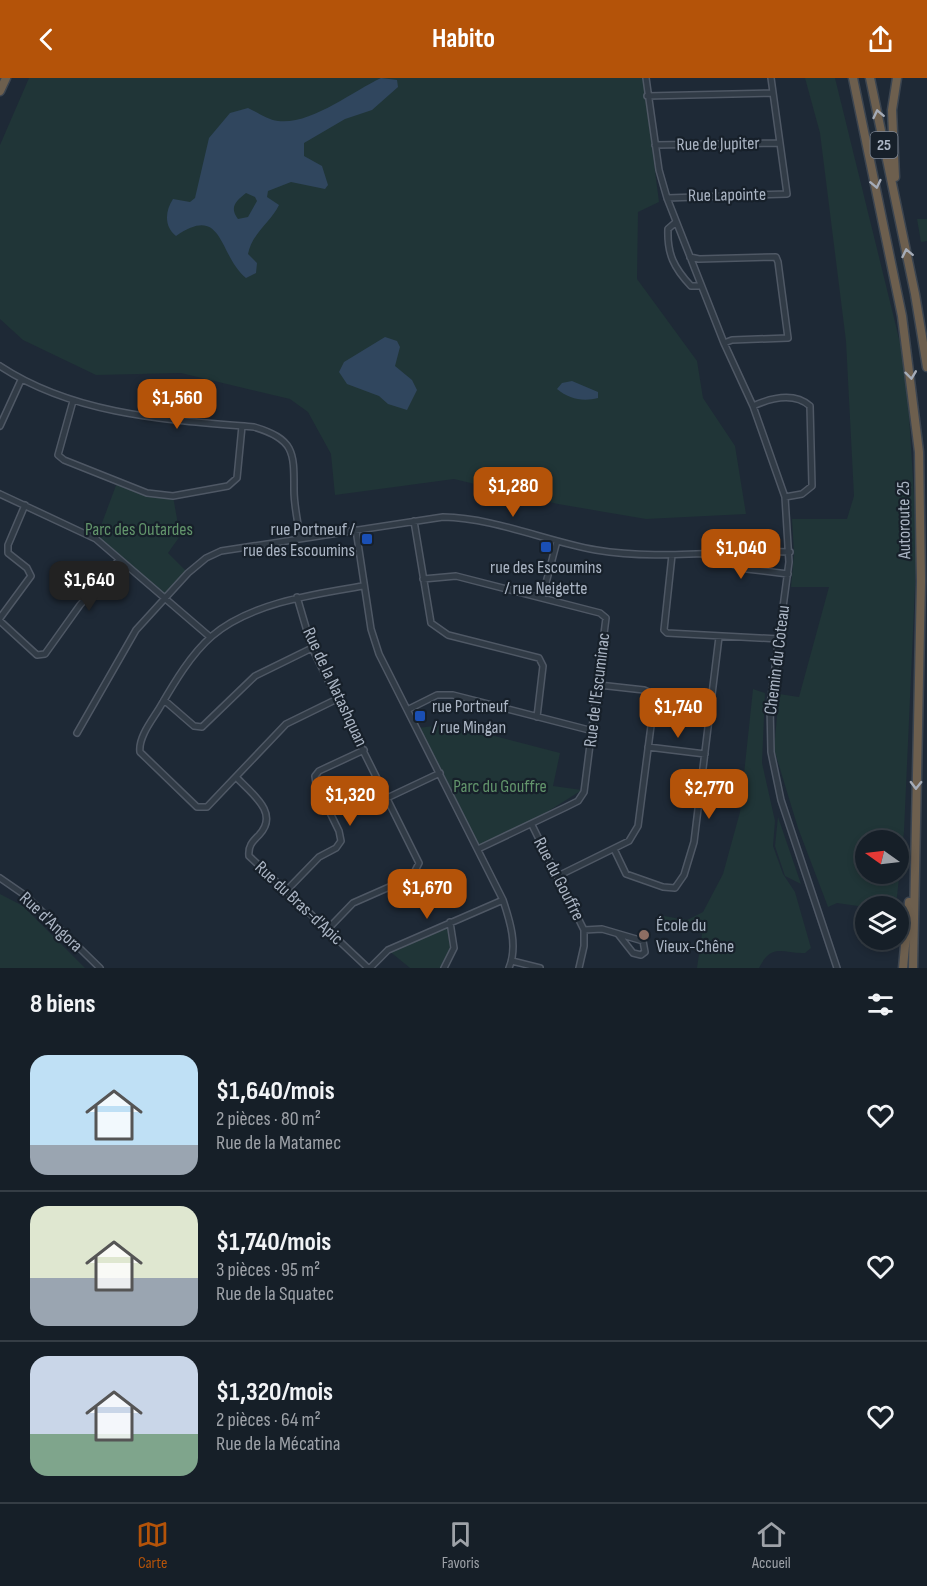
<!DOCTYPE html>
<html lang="fr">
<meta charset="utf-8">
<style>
body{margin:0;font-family:"Sofia Sans Condensed",sans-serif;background:#1f2730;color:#f1f3f6;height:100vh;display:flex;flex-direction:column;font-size:22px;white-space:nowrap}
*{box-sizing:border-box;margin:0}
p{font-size:20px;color:#9ea2a8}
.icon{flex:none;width:33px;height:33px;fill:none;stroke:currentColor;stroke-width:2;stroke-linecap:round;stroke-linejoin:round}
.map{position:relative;height:890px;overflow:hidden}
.side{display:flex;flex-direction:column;background:#161f28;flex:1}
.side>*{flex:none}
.needle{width:39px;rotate:284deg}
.buttons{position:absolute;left:855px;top:752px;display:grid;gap:12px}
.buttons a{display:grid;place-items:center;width:54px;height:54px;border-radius:50%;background:#161f28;box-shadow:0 3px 9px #0003,0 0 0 2px #353d45;font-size:30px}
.price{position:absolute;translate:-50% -51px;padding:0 14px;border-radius:12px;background:#b45309;color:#fff;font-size:20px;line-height:39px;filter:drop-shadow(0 2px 3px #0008)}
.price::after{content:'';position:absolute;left:50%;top:36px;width:18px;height:14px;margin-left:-9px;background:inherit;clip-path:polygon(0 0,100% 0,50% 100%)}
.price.active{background:#222;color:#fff}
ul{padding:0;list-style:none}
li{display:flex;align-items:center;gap:18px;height:150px;padding:0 30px}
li+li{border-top:2px solid #353d45}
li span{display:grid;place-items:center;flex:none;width:168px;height:120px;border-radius:18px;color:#555}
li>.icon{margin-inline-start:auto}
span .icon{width:72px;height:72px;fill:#fffc;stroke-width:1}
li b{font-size:26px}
h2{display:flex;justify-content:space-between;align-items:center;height:72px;padding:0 30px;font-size:26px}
header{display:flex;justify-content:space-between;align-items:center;height:78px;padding:0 30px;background:#b45309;color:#fff;font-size:27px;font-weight:700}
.menu{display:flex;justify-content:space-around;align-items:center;height:84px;border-top:2px solid #353d45;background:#161f28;font-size:16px;color:#9ea2a8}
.menu a{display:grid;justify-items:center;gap:3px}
.menu .active{color:#b45309}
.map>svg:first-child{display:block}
.green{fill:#203537;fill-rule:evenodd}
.water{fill:#30465e;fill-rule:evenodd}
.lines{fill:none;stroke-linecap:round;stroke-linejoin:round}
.minor-casing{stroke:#4f5865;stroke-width:8}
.highway-casing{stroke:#3c4550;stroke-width:11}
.minor{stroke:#313b46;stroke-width:5}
.highway{stroke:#6d5f4e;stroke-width:8}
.oneway{stroke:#a5acb8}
.transit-dot{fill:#1a4fb4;stroke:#17202a;stroke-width:2}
.education-dot{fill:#8d6e63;stroke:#17202a;stroke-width:2}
.labels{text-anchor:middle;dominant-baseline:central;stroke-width:4.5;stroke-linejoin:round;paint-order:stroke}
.shield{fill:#17202a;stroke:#7f8896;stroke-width:1.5}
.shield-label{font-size:16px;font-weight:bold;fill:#abb5c4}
.street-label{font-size:18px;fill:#abb5c4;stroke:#17202a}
.park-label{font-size:18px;fill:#62946b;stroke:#17202a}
.poi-label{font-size:18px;fill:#abb5c4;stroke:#17202a;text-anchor:start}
</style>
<header><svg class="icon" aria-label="back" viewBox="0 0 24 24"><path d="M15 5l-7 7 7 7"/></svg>Habito<svg class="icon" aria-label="share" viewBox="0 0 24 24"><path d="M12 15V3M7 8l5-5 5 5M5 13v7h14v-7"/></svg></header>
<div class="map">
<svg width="927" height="890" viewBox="0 0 927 890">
<rect width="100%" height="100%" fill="#1e2936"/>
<!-- green -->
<path class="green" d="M29 0H643L659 124 638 134 637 201 697 283 703 320 735 368 746 436 646 441 558 426 454 401 335 417 331 376 308 334 290 321 181 295 96 297 23 262 0 241V67Z
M805 0H835L906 289 917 465 904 753 896 828 865 829 837 825 828 829 798 750 774 671 779 616 799 619 829 509H791L794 475 792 441H847L854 418 846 263 820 55ZM866 762H898V795H866Z
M917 141H927V163L921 164Z
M118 402 147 415 173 418 180 458 168 475 188 495 167 520 96 461Z
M753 611 765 615 762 685 775 743 773 768 783 796 795 814 811 870 805 875C783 876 772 864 759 890H697L702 856 662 842 664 838 687 842 703 834 723 796 740 734Z
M449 646 560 675 553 708 582 712 531 744 479 769 418 650Z
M778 739 801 806 785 798 775 768Z
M0 816 23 828 85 890H0Z
M450 844 454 870 444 890H410L388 872Z"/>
<!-- water -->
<path class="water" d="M381 0 397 2 398 9 372 32 345 41 304 65V78L322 88 328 107 325 111 291 104 268 113 267 119 279 127C271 144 252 155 248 176L257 185 256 195 246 200C218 177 224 125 176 158 164 149 165 133 173 121L190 124 195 120 209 60 230 35 248 30C257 34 268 42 278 43 311 47 353 13 381 0ZM246 115 255 119 257 123 248 139 238 141C229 129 236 123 246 115Z
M385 259 397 263 400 269 395 288 412 302 417 312 407 332 388 326 379 318 347 306 339 294 344 284Z
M572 303 598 314V320C583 324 569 321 557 311L562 305Z"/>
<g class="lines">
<defs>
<path id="minor" d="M646 0 659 92 667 120 724 265 753 328 785 419 789 484 770 627 771 674 781 722 837 890
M647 18 773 15
M655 67 780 65
M667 120 787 116 771 0
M676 144 668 151C667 176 674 190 691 208H701
M690 179 699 181 776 179 778 184 788 260 732 262 724 265
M0 288C74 337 168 342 254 349 295 361 294 375 294 412 294 428 298 444 300 459
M73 323 58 377 64 382 147 415 173 418 228 408 237 400 242 348
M753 328C771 320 794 314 810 328L812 408 802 416 785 419
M0 348 21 302
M0 416 96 461 210 559
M414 443 431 545 448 557 539 580 543 588 537 639
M356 452 371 551 379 576 503 822C510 843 518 868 509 890
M672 477 664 552 667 555 779 561
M707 478 747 491 788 496
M423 501 456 498 600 535 606 540 584 714 578 723 566 729 478 771
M297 519 312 570 419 785 412 799 353 825 327 852
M542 520 557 463
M0 540 31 498 27 490 8 475V467L25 427
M0 543 37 577 45 576 80 527 119 482
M337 621 286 646 207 729H197L140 674C138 659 153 641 160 629 174 605 191 576 212 558 250 525 315 516 363 508
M164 622 194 648 202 649 255 598 312 570
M409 631 437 617H453L593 653
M77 655 136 552 188 495 206 480 221 473 443 439C495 440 545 463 596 472 661 483 725 471 790 474
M648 669 705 676
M236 699C252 716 280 735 259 757 252 764 248 768 249 778L368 890
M387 720 440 695
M532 747 584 852V868L579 890
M614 771 626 796 663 809 675 810 684 797 694 764 719 559
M558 798 629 763 638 748 655 617 644 612 599 607
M0 800 26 818 100 890
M286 813 319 779 336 770 341 763 339 753 316 706 315 698 319 693 364 672
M584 852 602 851 643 863 645 874 641 877 633 875 618 856
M512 883 540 890
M370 890 388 872 503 822
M444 890 454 870 450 844"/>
<path id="highway" d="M853 0 902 238 919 374 921 503 913 890
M870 0 915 216 927 289
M0 13 6 0
M895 99 892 32 897 0
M903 890 909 824"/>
</defs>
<!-- minor casing -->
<use href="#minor" class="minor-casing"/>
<!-- highway casing -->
<use href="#highway" class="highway-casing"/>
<!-- minor -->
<use href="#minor" class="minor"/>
<!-- highway -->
<use href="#highway" class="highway"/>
</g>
<!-- one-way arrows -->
<defs><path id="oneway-chevron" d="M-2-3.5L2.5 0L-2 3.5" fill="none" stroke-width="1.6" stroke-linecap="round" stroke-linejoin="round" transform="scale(1.5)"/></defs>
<g class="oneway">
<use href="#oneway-chevron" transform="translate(878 36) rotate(-102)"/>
<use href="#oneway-chevron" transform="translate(876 106) rotate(78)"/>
<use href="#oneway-chevron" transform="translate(907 175) rotate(-102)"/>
<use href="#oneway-chevron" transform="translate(911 297) rotate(83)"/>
<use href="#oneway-chevron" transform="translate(916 707) rotate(91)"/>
</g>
<!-- markers -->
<g class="transit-dot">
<rect x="361" y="455" width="12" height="12" rx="3"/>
<rect x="540" y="463" width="12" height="12" rx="3"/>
<rect x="414" y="632" width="12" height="12" rx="3"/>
</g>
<circle class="education-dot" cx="644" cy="857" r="6"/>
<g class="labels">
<!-- shield labels -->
<rect class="shield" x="870.5" y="54" width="27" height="26" rx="4.5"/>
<g class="shield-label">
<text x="884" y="67">25</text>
</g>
<!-- street labels -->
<g class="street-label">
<text transform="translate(718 66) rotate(-1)">Rue de Jupiter</text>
<text transform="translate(727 117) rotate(-1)">Rue Lapointe</text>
<text transform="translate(904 442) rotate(-91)">Autoroute 25</text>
<text transform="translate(777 582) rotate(-83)">Chemin du Coteau</text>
<text transform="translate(335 609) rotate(65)">Rue de la Natashquan</text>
<text transform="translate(597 612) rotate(-83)">Rue de l'Escuminac</text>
<text transform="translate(559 801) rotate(63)">Rue du Gouffre</text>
<text transform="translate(299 825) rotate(43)">Rue du Bras-d'Apic</text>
<text transform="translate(51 844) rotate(43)">Rue d'Angora</text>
</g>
<!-- park labels -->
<g class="park-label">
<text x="139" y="451">Parc des Outardes</text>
<text x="500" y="708">Parc du Gouffre</text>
</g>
<!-- poi labels -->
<g class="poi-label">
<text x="355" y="451" text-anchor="end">rue Portneuf /<tspan x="355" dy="21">rue des Escoumins</tspan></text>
<text x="546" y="489" text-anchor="middle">rue des Escoumins<tspan x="546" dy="21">/ rue Neigette</tspan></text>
<text x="432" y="628">rue Portneuf<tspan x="432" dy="21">/ rue Mingan</tspan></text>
<text x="656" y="847">École du<tspan x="656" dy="21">Vieux-Chêne</tspan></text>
</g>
</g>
</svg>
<div class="buttons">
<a><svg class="needle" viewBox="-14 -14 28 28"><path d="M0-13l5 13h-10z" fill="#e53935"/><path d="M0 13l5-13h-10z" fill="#9ea2a8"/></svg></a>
<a><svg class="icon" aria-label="layers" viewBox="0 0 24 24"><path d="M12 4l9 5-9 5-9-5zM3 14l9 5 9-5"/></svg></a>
</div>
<b class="price" style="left:177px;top:352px">$1,560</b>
<b class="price" style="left:513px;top:440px">$1,280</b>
<b class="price" style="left:741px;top:502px">$1,040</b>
<b class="price active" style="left:89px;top:534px">$1,640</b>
<b class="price" style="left:678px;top:661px">$1,740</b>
<b class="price" style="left:709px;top:742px">$2,770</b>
<b class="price" style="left:350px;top:749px">$1,320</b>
<b class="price" style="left:427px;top:842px">$1,670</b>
</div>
<section class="side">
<h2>8 biens<svg class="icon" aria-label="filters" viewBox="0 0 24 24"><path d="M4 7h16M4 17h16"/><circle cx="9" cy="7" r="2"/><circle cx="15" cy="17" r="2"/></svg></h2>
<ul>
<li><span style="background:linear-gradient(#bfe0f5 75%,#9aa5b1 0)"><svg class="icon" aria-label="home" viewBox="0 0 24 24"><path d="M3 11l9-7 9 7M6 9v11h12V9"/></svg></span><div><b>$1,640/mois</b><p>2 pièces · 80 m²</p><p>Rue de la Matamec</p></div><svg class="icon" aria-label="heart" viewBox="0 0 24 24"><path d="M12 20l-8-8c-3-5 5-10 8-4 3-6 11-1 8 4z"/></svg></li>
<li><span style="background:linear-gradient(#dfe7d0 60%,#9aa5b1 0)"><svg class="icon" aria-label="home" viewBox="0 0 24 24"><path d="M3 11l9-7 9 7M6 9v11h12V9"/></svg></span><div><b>$1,740/mois</b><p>3 pièces · 95 m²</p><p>Rue de la Squatec</p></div><svg class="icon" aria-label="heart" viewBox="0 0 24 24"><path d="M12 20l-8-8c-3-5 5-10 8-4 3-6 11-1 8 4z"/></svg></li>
<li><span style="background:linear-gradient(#c9d6e8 65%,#7fa58c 0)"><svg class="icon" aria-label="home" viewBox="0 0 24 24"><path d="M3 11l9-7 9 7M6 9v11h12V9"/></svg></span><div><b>$1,320/mois</b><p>2 pièces · 64 m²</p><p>Rue de la Mécatina</p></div><svg class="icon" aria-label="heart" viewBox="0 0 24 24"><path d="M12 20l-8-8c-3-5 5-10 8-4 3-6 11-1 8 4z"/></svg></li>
</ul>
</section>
<nav class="menu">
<a class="active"><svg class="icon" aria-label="map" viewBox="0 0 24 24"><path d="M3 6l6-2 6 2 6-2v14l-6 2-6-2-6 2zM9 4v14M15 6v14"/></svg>Carte</a>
<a><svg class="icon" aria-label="saved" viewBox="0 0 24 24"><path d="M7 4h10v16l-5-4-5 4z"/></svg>Favoris</a>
<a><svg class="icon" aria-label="home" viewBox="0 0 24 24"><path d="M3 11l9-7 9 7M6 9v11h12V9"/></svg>Accueil</a>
</nav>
